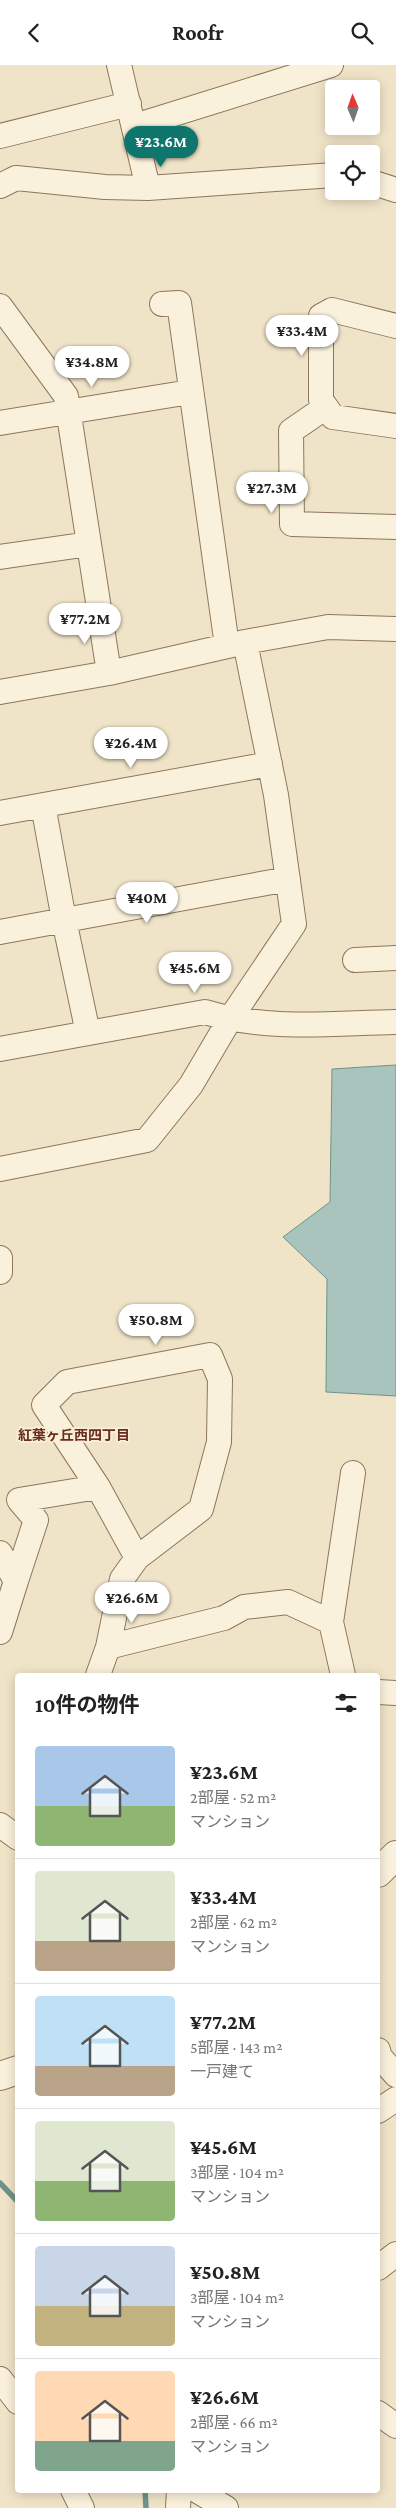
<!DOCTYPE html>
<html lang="ja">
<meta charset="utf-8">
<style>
body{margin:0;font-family:"Crimson Pro","Noto Sans JP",serif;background:#f6f6f6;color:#222;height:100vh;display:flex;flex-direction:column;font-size:19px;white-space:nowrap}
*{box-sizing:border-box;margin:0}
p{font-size:16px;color:#767676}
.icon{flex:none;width:28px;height:28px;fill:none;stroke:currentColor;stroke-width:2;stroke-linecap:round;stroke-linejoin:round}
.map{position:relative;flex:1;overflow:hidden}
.drawer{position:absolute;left:15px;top:1608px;width:365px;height:820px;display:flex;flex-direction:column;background:#fff;border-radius:5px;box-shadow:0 2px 12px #0003}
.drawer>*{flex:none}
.needle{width:32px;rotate:358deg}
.tools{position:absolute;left:325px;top:15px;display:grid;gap:10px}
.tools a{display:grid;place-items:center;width:55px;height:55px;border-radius:5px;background:#fff;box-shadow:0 2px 12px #0003;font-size:25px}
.price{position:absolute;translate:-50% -42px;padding:0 11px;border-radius:18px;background:#fff;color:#222;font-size:16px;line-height:32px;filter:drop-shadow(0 1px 2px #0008)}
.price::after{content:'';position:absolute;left:50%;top:30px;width:15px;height:11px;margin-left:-8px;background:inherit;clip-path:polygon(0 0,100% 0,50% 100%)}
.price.on{background:#0f766e;color:#fff}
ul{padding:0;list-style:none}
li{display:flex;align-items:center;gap:15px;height:125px;padding:0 20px}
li+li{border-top:1px solid #e0e0e0}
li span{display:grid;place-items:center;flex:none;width:140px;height:100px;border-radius:5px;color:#555}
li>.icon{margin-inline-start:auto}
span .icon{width:60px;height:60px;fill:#fffc;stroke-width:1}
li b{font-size:21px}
h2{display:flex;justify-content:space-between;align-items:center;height:60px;padding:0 20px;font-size:21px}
header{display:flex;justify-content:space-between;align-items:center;height:65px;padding:0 20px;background:#fff;font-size:22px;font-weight:700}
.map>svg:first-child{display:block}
.water{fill:#a9c4bc;stroke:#6f938a}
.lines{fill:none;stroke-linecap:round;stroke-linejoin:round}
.stream{stroke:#6f938a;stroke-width:5.5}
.minor-casing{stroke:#8d765c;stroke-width:26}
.tertiary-casing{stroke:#8d765c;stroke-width:30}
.minor{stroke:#faf1dc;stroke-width:24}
.tertiary{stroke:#faf1dc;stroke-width:28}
.labels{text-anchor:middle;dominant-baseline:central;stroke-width:4;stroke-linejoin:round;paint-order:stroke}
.neighbourhood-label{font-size:14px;font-weight:bold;fill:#6b2e1e;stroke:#f7eed8}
</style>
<header><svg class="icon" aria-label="back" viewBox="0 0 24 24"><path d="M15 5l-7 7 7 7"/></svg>Roofr<svg class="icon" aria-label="search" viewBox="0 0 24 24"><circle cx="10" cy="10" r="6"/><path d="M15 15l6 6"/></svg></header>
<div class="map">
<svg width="396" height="2443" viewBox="0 0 396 2443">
<rect width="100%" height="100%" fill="#f0e4c8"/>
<!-- water -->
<path class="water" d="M396 1000V1331L326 1327 327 1214 283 1172 330 1137 332 1004Z"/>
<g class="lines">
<!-- stream -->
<path class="stream" d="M0 2118 18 2137
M145 2425 146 2443"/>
<defs>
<path id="minor" d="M119 0 148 123
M135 61 331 0
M0 71 129 39
M371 117 396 125
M0 121 16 113 105 122 148 123 334 110
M162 239 179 238 227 581
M0 241 66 331 109 608 245 577 328 562 396 564
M396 261 332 245 321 251V335L333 352 396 361
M326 342 291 366 292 459 396 462
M0 358 190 327
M0 492 89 479
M0 627 109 608
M43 740 64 855 88 968
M0 748 270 699
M0 867 288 814
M355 895 396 893
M0 984 205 947C267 966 332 958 396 957
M0 1104 147 1075 191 1020 230 954 294 859 276 730 245 577
M0 1193V1207
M0 1488 16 1516 0 1567
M16 1516 36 1455 19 1435 98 1422
M108 1582 224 1553 244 1542 288 1537 331 1557
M98 1610 108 1582 122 1514 137 1493 201 1444 219 1377 220 1314 210 1290 67 1317 44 1340 98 1422 137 1493
M343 1610 331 1557 353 1408
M378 1627 396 1628
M0 1760 18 1773
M378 1985 380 1992 396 2010
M378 2046 396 2034
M378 2203 396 2189
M0 2314 18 2337
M378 2348 396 2361
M73 2425 82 2443
M196 2425 226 2443
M178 2443 179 2425"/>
<path id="tertiary" d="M378 1808 396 1790
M0 2011 18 2005"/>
</defs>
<!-- minor casing -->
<use href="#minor" class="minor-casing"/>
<!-- tertiary casing -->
<use href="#tertiary" class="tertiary-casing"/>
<!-- minor -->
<use href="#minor" class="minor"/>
<!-- tertiary -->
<use href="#tertiary" class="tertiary"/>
</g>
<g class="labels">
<!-- neighbourhood labels -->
<g class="neighbourhood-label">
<text x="74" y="1370">紅葉ヶ丘西四丁目</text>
</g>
</g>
</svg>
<div class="tools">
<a><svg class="needle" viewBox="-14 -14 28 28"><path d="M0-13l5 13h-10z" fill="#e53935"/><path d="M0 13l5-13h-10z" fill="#767676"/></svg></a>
<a><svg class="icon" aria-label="locate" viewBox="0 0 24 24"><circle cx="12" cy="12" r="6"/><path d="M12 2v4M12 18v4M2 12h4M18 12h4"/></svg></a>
</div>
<b class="price on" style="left:161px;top:103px">¥23.6M</b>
<b class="price" style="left:302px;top:292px">¥33.4M</b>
<b class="price" style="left:92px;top:323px">¥34.8M</b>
<b class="price" style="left:272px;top:449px">¥27.3M</b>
<b class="price" style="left:85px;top:580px">¥77.2M</b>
<b class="price" style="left:131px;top:704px">¥26.4M</b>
<b class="price" style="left:147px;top:859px">¥40M</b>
<b class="price" style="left:195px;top:929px">¥45.6M</b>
<b class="price" style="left:156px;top:1281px">¥50.8M</b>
<b class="price" style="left:132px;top:1559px">¥26.6M</b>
<section class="drawer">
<h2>10件の物件<svg class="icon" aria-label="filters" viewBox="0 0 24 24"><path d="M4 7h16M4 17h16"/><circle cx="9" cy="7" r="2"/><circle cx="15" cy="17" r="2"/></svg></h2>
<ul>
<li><span style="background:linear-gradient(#a9c7e8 60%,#8fb573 0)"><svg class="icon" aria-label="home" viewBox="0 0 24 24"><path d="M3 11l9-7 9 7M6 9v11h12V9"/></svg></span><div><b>¥23.6M</b><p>2部屋 · 52 m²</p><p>マンション</p></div></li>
<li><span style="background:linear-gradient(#dfe7d0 70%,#b9a48a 0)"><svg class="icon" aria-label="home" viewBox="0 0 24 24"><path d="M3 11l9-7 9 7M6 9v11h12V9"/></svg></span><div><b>¥33.4M</b><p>2部屋 · 62 m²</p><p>マンション</p></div></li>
<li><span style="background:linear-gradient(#bfe0f5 70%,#b9a48a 0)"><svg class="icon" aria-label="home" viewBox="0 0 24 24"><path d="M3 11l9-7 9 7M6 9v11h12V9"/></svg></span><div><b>¥77.2M</b><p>5部屋 · 143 m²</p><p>一戸建て</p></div></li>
<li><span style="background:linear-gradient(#dfe7d0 60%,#8fb573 0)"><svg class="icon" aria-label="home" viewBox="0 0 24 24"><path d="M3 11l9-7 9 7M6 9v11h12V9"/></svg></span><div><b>¥45.6M</b><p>3部屋 · 104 m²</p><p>マンション</p></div></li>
<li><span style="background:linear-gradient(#c9d6e8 60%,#c2b280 0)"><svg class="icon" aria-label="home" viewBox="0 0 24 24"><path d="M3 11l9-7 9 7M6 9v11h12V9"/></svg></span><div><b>¥50.8M</b><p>3部屋 · 104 m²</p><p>マンション</p></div></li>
<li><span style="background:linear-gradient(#ffd9b3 70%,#7fa58c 0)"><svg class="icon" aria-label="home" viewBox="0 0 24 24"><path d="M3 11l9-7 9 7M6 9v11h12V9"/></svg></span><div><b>¥26.6M</b><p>2部屋 · 66 m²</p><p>マンション</p></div></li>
</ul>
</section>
</div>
